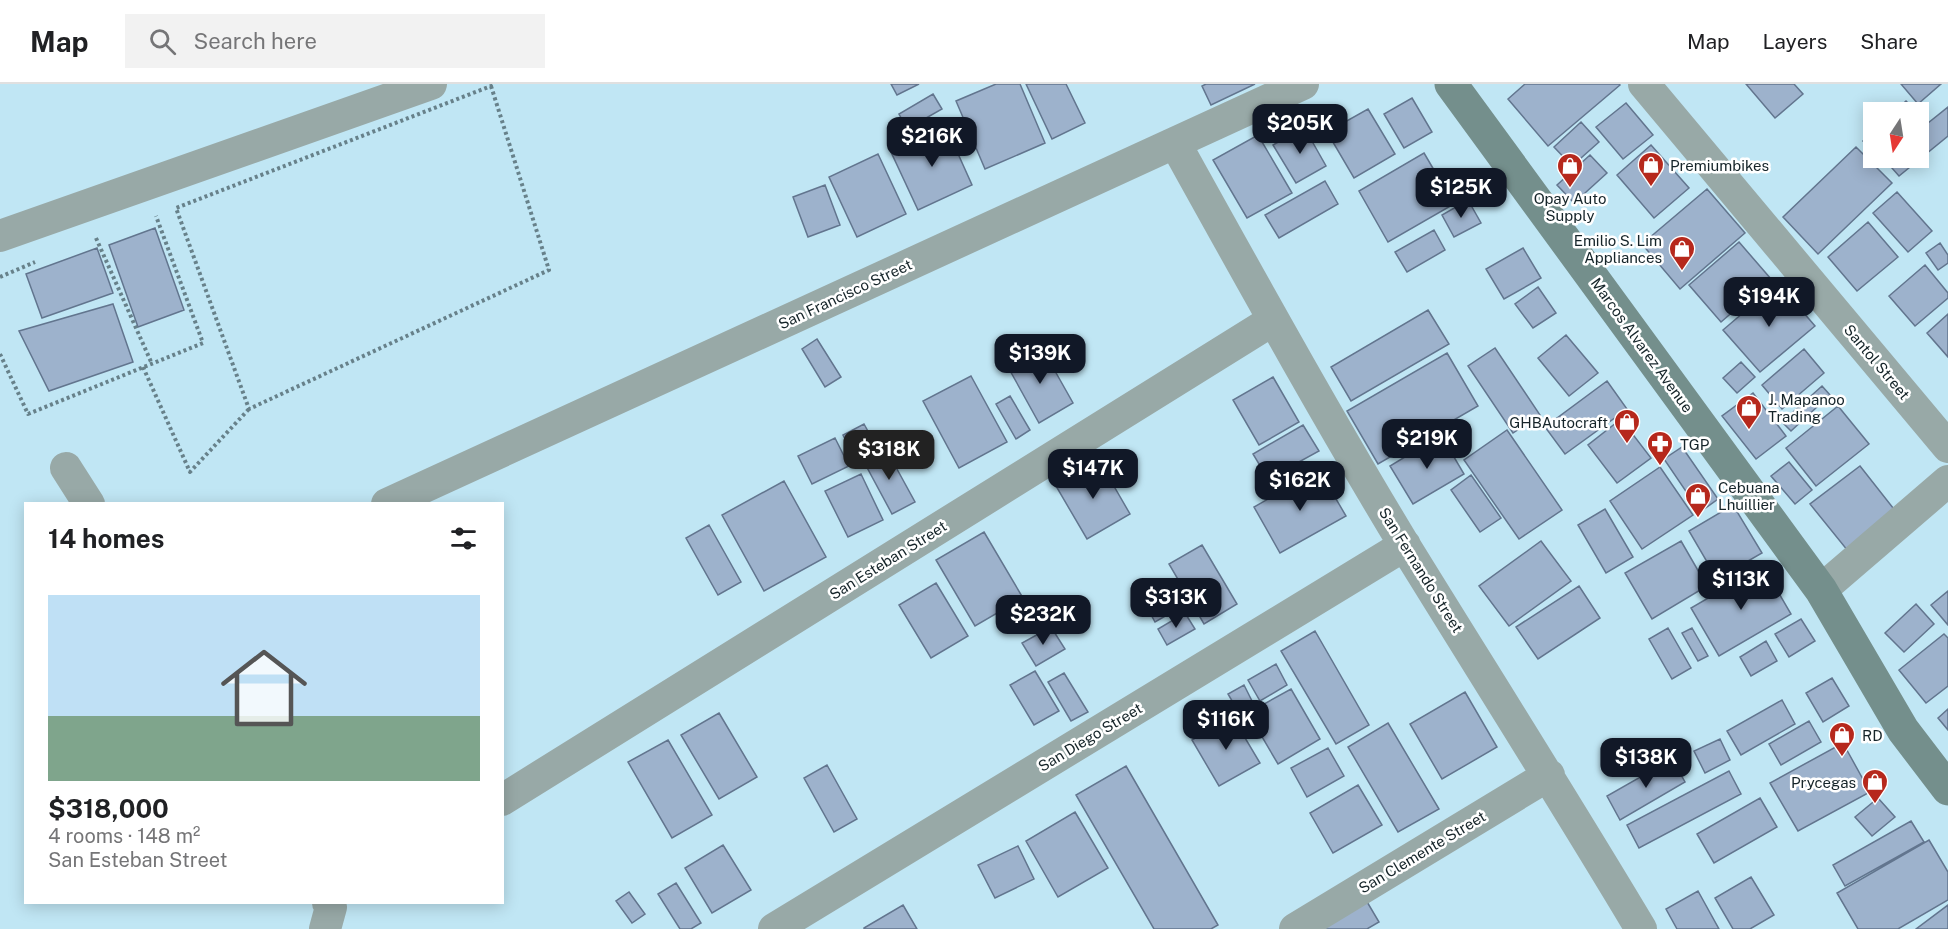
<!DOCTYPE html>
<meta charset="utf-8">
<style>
body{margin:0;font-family:"Public Sans",sans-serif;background:#f2f2f2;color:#202124;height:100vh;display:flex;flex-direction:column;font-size:22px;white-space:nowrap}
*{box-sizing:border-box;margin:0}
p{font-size:20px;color:#757577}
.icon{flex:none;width:33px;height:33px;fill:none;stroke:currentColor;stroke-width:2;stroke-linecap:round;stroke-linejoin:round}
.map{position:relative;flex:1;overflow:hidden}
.drawer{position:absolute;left:24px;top:418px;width:480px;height:402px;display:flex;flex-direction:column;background:#fff;border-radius:0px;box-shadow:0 3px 15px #0003}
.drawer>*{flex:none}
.needle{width:39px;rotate:192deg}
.fabs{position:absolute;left:1863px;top:18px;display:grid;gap:12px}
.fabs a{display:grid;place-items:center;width:66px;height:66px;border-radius:0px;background:#fff;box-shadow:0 3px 15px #0003;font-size:30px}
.price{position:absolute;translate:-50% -51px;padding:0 14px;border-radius:12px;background:#111827;color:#fff;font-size:20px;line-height:39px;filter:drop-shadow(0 2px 3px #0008)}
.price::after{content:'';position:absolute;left:50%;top:36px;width:18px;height:14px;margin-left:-9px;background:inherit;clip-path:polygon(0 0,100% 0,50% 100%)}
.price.on{background:#222;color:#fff}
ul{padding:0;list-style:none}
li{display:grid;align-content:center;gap:12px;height:318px;padding:0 24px}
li+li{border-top:2px solid #e0e0e0}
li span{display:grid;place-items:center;height:186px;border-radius:0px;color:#555}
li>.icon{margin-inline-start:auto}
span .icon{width:108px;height:108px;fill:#fffc;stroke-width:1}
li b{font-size:26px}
h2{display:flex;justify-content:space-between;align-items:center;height:72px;padding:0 24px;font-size:26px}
header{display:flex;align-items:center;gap:36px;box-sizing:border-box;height:84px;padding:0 30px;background:#fff;border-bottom:2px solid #e0e0e0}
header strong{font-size:28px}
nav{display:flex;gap:33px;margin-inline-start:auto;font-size:21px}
.search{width:420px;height:54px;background:#f2f2f2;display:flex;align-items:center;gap:15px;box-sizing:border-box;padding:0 21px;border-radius:0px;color:#757577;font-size:22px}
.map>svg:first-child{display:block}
.building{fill:#9db2cc;stroke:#62758e;stroke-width:1.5}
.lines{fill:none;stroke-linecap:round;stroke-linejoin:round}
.path{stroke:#67818a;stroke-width:4;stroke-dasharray:3 3;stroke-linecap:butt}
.street{stroke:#98a9a7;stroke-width:32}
.secondary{stroke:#748f8c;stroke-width:33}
.labels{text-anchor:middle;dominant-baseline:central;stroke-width:5;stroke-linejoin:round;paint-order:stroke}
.poi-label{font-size:15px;fill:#152429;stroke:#fff;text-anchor:start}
.street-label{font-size:15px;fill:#152429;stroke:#fff}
</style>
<header>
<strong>Map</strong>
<div class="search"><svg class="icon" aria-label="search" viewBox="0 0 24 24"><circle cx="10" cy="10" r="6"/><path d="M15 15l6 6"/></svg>Search here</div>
<nav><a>Map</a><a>Layers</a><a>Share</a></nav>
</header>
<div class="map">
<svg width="1948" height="845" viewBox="0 0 1948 845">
<rect width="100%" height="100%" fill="#c0e6f4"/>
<!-- building -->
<path class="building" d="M891 0H919L897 11Z
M996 0H1020L1045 59 985 85 956 17Z
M1026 0H1066L1085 39 1052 55Z
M1206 0H1255L1211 21 1202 2Z
M1525 0H1619L1620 1 1548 62 1508 15Z
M1746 0H1794L1803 10 1775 34Z
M1901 0H1941L1918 20Z
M933 10 942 25 907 45 899 30Z
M1412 14 1432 48 1404 64 1384 30Z
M1906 17 1917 28H1894Z
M1626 19 1653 51 1623 75 1596 43Z
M1948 23V52L1899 92 1884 75 1918 74V47Z
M1368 25 1395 70 1354 94 1327 48Z
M1581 38 1599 58 1572 82 1554 63Z
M946 43 972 101 918 126 891 68Z
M1304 43 1326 82 1296 99 1273 61Z
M1874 47V68L1863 57Z
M1258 51 1292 109 1247 134 1213 76Z
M1651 61 1689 104 1654 134 1617 91Z
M1856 63 1892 99 1818 170 1783 133Z
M1424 69 1454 120 1388 158 1359 107Z
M878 70 906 130 857 153 829 93Z
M1590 71 1607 89 1574 119 1557 101Z
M1325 97 1338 120 1279 154 1265 131Z
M825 101 840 141 808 153 793 113Z
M1707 105 1745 149 1680 205 1642 160Z
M1897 108 1932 147 1908 168 1873 129Z
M1468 116 1481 139 1454 153 1442 131Z
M1868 138 1898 173 1857 207 1828 173Z
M155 144 184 226 138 243 109 161Z
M1434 146 1445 166 1407 188 1395 168Z
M1739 158 1771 195 1721 238 1689 201Z
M1940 159 1948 171V179L1938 186 1926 169Z
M97 164 113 209 42 234 26 190Z
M1523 164 1541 194 1504 215 1486 185Z
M1925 181 1948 209V214L1915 242 1889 212Z
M1778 199 1815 242 1760 288 1723 246Z
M1538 203 1556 229 1533 244 1515 220Z
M113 220 133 278 49 307 19 247Z
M1428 226 1449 260 1351 317 1331 283Z
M1948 230V273L1927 249Z
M1566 251 1598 289 1569 312 1538 274Z
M817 255 841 293 825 303 802 265Z
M1042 264 1073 319 1039 339 1008 283Z
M1495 264 1540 331 1513 349 1468 282Z
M1804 265 1824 289 1782 325 1762 301Z
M1447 269 1478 322 1378 380 1347 327Z
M1741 278 1755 293 1737 309 1723 294Z
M971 292 1007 358 959 384 923 317Z
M1273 293 1299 338 1259 361 1233 316Z
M1607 297 1627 325 1565 370 1545 343Z
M1822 302 1830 311 1791 347 1782 338Z
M1753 309 1786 352 1756 375 1722 332Z
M1010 312 1030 346 1016 355 996 320Z
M1838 322 1869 360 1816 402 1786 364Z
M1621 335 1651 374 1617 399 1588 361Z
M864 340 875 360 853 371 843 351Z
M1303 341 1319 367 1268 395 1253 370Z
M1507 346 1562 426 1519 455 1464 376Z
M1441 351 1464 390 1413 420 1390 382Z
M835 354 849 382 812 400 798 372Z
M1682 363 1718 415 1700 428 1664 375Z
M886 365 915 418 892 430 863 376Z
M1100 378 1130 430 1087 455 1056 402Z
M1789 378 1812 406 1795 420 1771 392Z
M1860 382 1897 429 1848 467 1810 420Z
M1660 383 1693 431 1642 465 1610 417Z
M1319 386 1346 432 1280 469 1254 423Z
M861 390 883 436 848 453 825 407Z
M1471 391 1501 434 1480 448 1451 406Z
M784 397 826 473 764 507 722 431Z
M1733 421 1762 469 1717 495 1689 447Z
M1605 425 1633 473 1606 489 1578 441Z
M709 441 741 498 718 511 686 454Z
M984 448 1023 514 975 542 936 476Z
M1541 457 1571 497 1509 542 1479 502Z
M1681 457 1707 502 1652 535 1625 489Z
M1202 461 1237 520 1204 540 1169 480Z
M1763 482 1791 530 1719 572 1691 524Z
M936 499 968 552 931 574 899 521Z
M1579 502 1600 534 1538 575 1516 543Z
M1163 504 1176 526 1155 538 1143 516Z
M1948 507V541L1931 521Z
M1916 520 1934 540 1904 568 1885 549Z
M1185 529 1195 545 1167 561 1158 545Z
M1801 535 1815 557 1789 573 1775 550Z
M1051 543 1065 565 1036 582 1022 559Z
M1668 544 1691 584 1672 595 1649 555Z
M1692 544 1708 572 1698 577 1682 549Z
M1315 547 1369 641 1336 660 1281 567Z
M1944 550 1948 554V602L1926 619 1899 586Z
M1766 557 1777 577 1751 592 1740 573Z
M1276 580 1287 601 1260 617 1248 596Z
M1035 587 1059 627 1034 641 1010 601Z
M1064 589 1088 628 1071 637 1048 598Z
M1832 594 1849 622 1823 638 1806 609Z
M1244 601 1253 619 1238 627 1228 610Z
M1291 605 1320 655 1278 680 1248 629Z
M1465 608 1497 663 1442 695 1410 640Z
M1782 616 1795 640 1741 671 1727 647Z
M1948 625V646L1938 634Z
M719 629 757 693 719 715 681 651Z
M1232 632 1260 679 1219 702 1192 656Z
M1809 637 1821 658 1781 681 1769 660Z
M1388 639 1439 725 1398 748 1348 663Z
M1720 655 1730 676 1705 689 1694 667Z
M668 656 712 731 672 754 628 678Z
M1843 659 1870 708 1798 747 1770 699Z
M1328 664 1344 692 1307 713 1291 684Z
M1672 675 1685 698 1620 736 1607 712Z
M827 681 857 735 834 748 804 694Z
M1126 682 1218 841 1211 845H1154L1076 711Z
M1729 687 1741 710 1639 764 1627 741Z
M1358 701 1382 741 1333 769 1310 729Z
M1760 714 1777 743 1714 779 1697 750Z
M1878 714 1895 733 1872 752 1855 733Z
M1075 728 1108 784 1058 813 1026 757Z
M1911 737 1924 758 1845 802 1833 781Z
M1929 756 1948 788V816L1898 845H1858L1837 809Z
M723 761 751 806 712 829 685 784Z
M1018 762 1034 795 995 814 978 781Z
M1751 793 1774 831 1750 845H1733L1715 814Z
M676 799 701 839 691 845H680L658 810Z
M1698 807 1719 845H1677L1666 825Z
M629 808 645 830 632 839 616 817Z
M1363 811 1379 838 1367 845H1309Z
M903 821 917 845H864V844Z
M1948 821V845H1916Z"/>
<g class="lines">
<!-- path -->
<path class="path" d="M491 2 549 186 249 325 176 124Z
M96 154 152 280
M0 193 35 178
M0 270 28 330 203 259 156 132
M143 283 190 388 249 325"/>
<!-- street -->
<path class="street" d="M1644 0 1948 363
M1175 59C1250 194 1325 330 1405 462 1484 590 1564 716 1641 845
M0 152 431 0
M66 384 89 420
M387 420 1303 0
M1821 506 1948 397
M502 716 1273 236
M325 845 331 823 328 819
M774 845 1405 461
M1295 845 1549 691"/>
<!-- secondary -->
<path class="secondary" d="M1451 0 1821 506 1903 646 1948 705"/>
</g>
<!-- icons -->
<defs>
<symbol id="shop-pin" viewBox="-11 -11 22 30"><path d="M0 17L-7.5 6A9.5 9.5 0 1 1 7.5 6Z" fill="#b6281c" stroke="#fff"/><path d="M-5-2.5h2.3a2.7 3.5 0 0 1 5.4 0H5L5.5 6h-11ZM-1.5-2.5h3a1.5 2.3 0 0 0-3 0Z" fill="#fff"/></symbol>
<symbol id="pharmacy-pin" viewBox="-11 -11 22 30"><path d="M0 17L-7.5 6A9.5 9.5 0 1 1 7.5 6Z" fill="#b6281c" stroke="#fff"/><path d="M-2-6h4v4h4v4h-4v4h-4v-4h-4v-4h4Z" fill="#fff"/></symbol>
</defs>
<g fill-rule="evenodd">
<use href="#shop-pin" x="1636" y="66" width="30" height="40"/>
<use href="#shop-pin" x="1555" y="67" width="30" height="40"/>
<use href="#shop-pin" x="1667" y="150" width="30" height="40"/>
<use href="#shop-pin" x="1734" y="309" width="30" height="40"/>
<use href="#shop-pin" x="1612" y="323" width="30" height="40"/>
<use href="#pharmacy-pin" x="1645" y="345" width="30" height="40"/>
<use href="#shop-pin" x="1683" y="397" width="30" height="40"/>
<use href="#shop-pin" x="1827" y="636" width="30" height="40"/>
<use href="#shop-pin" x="1860" y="683" width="30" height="40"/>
</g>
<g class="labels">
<!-- poi labels -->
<g class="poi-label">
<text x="1670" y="81">Premiumbikes</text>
<text x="1570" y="114" text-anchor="middle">Opay Auto<tspan x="1570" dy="17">Supply</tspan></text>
<text x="1662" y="156" text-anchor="end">Emilio S. Lim<tspan x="1662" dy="17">Appliances</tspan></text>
<text x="1768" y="315">J. Mapanoo<tspan x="1768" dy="17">Trading</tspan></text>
<text x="1608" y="338" text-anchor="end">GHBAutocraft</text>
<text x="1680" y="360">TGP</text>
<text x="1718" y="403">Cebuana<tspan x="1718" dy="17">Lhuillier</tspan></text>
<text x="1862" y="651">RD</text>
<text x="1856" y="698" text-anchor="end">Prycegas</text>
</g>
<!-- street labels -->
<g class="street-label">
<text transform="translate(845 210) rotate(-25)">San Francisco Street</text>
<text transform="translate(1642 261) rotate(54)">Marcos Alvarez Avenue</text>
<text transform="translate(1877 278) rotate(50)">Santol Street</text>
<text transform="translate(888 476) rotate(-32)">San Esteban Street</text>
<text transform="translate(1421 486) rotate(58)">San Fernando Street</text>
<text transform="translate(1090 653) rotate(-31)">San Diego Street</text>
<text transform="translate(1422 768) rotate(-31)">San Clemente Street</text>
</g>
</g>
</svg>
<div class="fabs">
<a><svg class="needle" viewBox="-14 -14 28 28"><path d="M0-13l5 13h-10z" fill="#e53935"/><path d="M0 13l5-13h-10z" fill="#757577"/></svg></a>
</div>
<b class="price" style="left:1300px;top:71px">$205K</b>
<b class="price" style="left:932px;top:84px">$216K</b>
<b class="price" style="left:1461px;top:135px">$125K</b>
<b class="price" style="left:1769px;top:244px">$194K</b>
<b class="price" style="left:1040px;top:301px">$139K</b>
<b class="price" style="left:1427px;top:386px">$219K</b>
<b class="price on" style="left:889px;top:397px">$318K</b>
<b class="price" style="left:1093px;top:416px">$147K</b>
<b class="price" style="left:1300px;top:428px">$162K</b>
<b class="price" style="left:1741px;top:527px">$113K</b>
<b class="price" style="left:1176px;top:545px">$313K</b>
<b class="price" style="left:1043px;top:562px">$232K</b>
<b class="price" style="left:1226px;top:667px">$116K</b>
<b class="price" style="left:1646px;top:705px">$138K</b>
<section class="drawer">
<h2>14 homes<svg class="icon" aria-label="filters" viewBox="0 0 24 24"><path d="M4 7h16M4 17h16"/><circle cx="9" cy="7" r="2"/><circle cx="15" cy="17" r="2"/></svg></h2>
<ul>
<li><span style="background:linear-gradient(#bfe0f5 65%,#7fa58c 0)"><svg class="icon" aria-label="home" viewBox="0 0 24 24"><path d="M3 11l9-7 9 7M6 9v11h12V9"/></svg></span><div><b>$318,000</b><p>4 rooms · 148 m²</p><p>San Esteban Street</p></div></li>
</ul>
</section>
</div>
